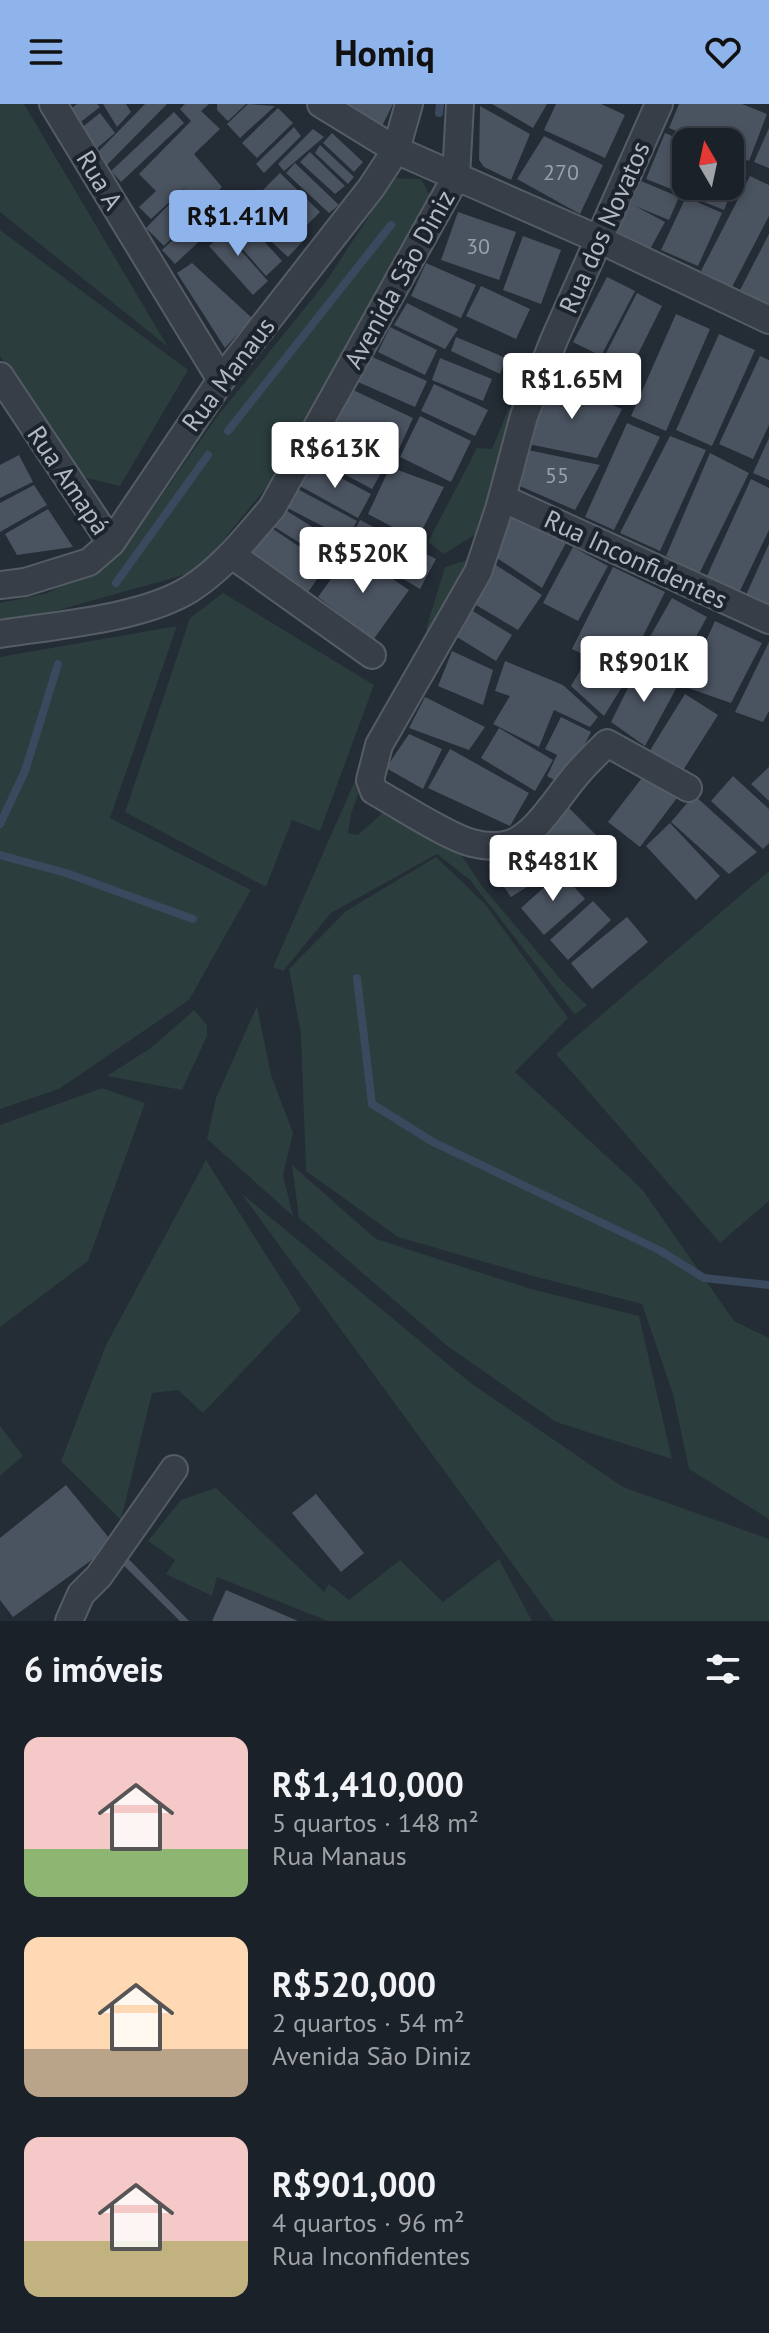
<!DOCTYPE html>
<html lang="pt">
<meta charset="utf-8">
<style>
body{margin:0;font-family:"PT Sans",sans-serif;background:#282e34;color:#f1f3f6;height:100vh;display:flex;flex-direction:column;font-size:30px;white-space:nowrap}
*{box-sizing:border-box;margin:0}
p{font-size:26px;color:#a0a3a8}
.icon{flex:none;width:44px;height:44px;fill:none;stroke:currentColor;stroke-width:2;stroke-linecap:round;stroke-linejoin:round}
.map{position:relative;height:1517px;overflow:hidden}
.panel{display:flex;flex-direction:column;background:#1b2128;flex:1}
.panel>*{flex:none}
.needle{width:52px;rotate:351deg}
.fabs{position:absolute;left:672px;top:24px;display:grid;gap:16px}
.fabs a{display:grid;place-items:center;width:72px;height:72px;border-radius:16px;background:#1b2128;box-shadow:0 4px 12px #0003,0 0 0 2px #393e45;font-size:40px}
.price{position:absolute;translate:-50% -68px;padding:0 18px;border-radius:8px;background:#fff;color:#222;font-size:26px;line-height:52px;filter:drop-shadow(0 2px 4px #0008)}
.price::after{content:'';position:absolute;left:50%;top:48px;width:24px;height:18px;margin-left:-12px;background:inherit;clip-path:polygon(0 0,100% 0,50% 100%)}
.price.active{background:#8fb3eb;color:#111}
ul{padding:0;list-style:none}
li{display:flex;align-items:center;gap:24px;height:200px;padding:0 24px}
li span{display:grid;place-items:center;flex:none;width:224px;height:160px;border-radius:16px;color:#555}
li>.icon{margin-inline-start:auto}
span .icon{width:96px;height:96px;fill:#fffc;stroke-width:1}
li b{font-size:34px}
h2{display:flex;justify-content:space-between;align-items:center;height:96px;padding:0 24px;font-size:34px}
header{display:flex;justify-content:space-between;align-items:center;height:104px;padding:0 24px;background:#8fb3eb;color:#111;font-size:36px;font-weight:800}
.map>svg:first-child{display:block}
.green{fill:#2b3d3d}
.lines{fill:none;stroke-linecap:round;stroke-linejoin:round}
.stream{stroke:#3a495e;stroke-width:8}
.building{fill:#4a5360}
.minor-casing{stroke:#555c65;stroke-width:30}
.minor{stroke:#373e47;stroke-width:26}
.labels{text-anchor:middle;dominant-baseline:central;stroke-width:8;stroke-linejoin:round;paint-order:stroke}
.number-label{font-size:22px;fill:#98a0aa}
.street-label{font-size:26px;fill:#b2b9c3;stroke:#1c232c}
</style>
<header><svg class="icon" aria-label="menu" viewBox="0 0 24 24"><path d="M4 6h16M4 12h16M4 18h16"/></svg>Homiq<svg class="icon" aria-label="heart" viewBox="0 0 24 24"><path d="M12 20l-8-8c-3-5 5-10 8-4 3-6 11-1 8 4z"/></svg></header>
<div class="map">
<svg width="769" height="1517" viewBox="0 0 769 1517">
<rect width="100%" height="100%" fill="#242c36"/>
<!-- green -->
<path class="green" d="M0 0H24L168 243 0 108Z
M394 74 421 75 432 95 376 204 265 385 198 467 55 507 0 519V499L48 489 122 448 216 314 325 179Z
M0 126 188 266 120 382 75 371 0 252Z
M526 282 484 425 444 450 428 438 477 344 492 345 508 306Z
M467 456 433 540 426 525 445 463Z
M223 489 374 581 320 727 292 716 266 783 125 708 190 514Z
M177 522 110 714 251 786 189 896 59 985 0 1005V553Z
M368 647 373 649 351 710 348 729 358 731 391 701 450 734 482 782 562 877 587 901 575 911 470 776 437 750 331 809 283 867 273 863Z
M436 753 485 800 568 914 515 968 642 1085 734 1217 769 1234V1415L689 1365 673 1290 642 1200 533 1172 398 1133 306 1067 301 931 289 865 346 807Z
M769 767V1097L720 1139 556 950Z
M257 902 271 971 293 1029 283 1071 293 1112 207 1035 216 994Z
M194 906 207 921V932L182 986 107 972 152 943Z
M102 984 145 999 88 1157 0 1223V1021Z
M206 1056 301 1206 203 1309 178 1286 152 1289 121 1416 61 1357 106 1241Z
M292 1061 376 1135 531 1185 639 1212 672 1355 556 1318 446 1241 299 1114Z
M241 1089 472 1280 623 1383 769 1435V1517H554Z
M0 1322 23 1352 0 1372Z
M216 1384 324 1488 329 1480 349 1496 400 1456 443 1498 499 1455 532 1517H328L217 1473 212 1492 166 1470 175 1456 148 1437 181 1396Z"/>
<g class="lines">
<!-- stream -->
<path class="stream" d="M439 9 440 0
M228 327 391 121
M116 479 208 351
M0 720 25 667 58 560
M0 751 66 769 193 815
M357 874 372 1000 433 1038 659 1146 704 1174 769 1181"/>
</g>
<!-- building -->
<path class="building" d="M77 0H97L100 3 78 20 68 7Z
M103 0H126L131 8 117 23Z
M145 0H167L105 63 96 50Z
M185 0H209L201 7 220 25 194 50 222 83 164 142 146 124 188 81 151 115 139 103 156 87 139 70 191 17 180 5Z
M217 0H246L228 17 217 6Z
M248 0 275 2 240 34 227 20Z
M337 0H393L380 26Z
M492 0H547L533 24Z
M556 0H601L625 11 605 54 544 26Z
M679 0H742L767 10 749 57 730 49V38H703L669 24Z
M480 2 530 30 511 76 484 63 479 56Z
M278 4 293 19 257 54 242 39Z
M174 8 184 19 121 78 111 67Z
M100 9 115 29 90 50 80 25Z
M294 23 301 32 264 69 256 60Z
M769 24V64L754 58Z
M313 25 324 33 284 67 278 60Z
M332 29 363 58 354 68 323 39Z
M665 29 686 38V82H730V55L743 60 724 106 646 75Z
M544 32 603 61 580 110 517 75Z
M320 41 354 73 348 80 315 49Z
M310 48 345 82 335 90 300 58Z
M295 59 339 101 329 109 286 69Z
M280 69 320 108 300 128 306 134 288 153 240 109 258 90 291 120 260 89Z
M750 72 769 81V112L732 183 701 167Z
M641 77 679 93 669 116 635 102 665 118 649 147 612 128 628 98 631 100Z
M223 89 236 103 175 160 162 146Z
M686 93 722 109 698 162 661 146Z
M458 108 516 128 499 176 441 156Z
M240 115 250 127 235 140 268 177 253 191 209 142Z
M254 126 282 157 266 172 238 140Z
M769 130V201L740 186Z
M523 132 561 146 541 200 503 186Z
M192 159 252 214 225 244 177 169Z
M426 159 476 181 461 214 411 192Z
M607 173 635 187 601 252 573 238Z
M481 182 530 205 516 235 466 212Z
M637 189 662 202 629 268 603 255Z
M407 199 458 225 445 245 394 221Z
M676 210 710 225 666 327 631 312Z
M390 223 437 246 425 271 378 248Z
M719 230 755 246 712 342 676 326Z
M456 233 506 254 500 270 451 247Z
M370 252 427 277 415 303 358 278Z
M760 252 769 256V321L753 355 719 340Z
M440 254 492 275 483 297 432 276Z
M546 274 622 305 597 354 528 340Z
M434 280 488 306 475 332 421 307Z
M353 286 413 314 394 356 333 326Z
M420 312 471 337 451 378 400 353Z
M627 319 660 333 614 426 585 413Z
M330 330 386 360 372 385 316 355Z
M670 332 706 346 660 447 620 429Z
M769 334V376L753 369Z
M528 346 600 361 575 406 515 380Z
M710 349 749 369 699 470 666 452Z
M19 351 33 378 0 394V361Z
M311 358 371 390 358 414 298 381Z
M390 363 444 383 417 436 368 410Z
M751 375 769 384V426L739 489 706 474Z
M34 381 47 401 0 428V399Z
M292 382 357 417 347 435 282 401Z
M279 402 346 444 335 461 268 419Z
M48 405 73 443 17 451 5 430Z
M511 412 567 437 542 484 497 454Z
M360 416 436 455 420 485 347 442Z
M267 421 327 461 308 488 249 448Z
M769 440V501L746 491Z
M573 443 608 462 578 517 543 499Z
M351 447 409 486 373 536 318 493Z
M496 461 542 491 518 526 476 501Z
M613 463 665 488 624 570 572 545Z
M672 494 707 513 674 572 639 552Z
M471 506 512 531 496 557 452 530Z
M715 517 762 539 731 599 685 583Z
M769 538V607L763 618 735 608Z
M452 547 493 566 483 601 438 582Z
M505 557 563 581 598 613 590 623 554 606 539 643 493 620 510 592 495 587Z
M584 560 622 583 604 612 571 582Z
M640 560 678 581 645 642 611 618Z
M685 590 718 611 682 668 649 648Z
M425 593 485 623 469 646 409 624Z
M561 613 591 628 564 681 547 672 557 651 545 645Z
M499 624 553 656 535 687 481 654Z
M409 630 442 645 423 685 386 664Z
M450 645 529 689 510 722 428 684Z
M769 663V697L751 680Z
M645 670 677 694 640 743 608 718Z
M733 672 769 705V739L763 745 711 697Z
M694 691 757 748 729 770 671 718Z
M569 704 602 737 567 768 538 728Z
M670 719 720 772 696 796 646 742Z
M534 737 559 763 511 793 489 762 493 750Z
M561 768 585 795 544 831 521 804Z
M593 797 611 816 568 856 550 836Z
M627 813 648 838 592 885 571 859Z
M66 1381 114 1440 189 1517H180L107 1445 13 1513 0 1496V1434Z
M316 1390 364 1449 341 1468 292 1409Z
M226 1486 298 1517H212Z"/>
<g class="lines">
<defs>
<path id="minor" d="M53 0 221 276
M321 0 396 46 598 135 769 216
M659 0 554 236 524 312 499 405 478 468 379 641 370 676 374 687C399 701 448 733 472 739 483 742 498 743 509 740 534 733 557 694 573 675 583 662 595 651 607 639L688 684
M0 272 111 439
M502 394 769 516
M232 451 372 551
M0 481 25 478 89 458 111 439 221 276 371 84 396 46 409 0
M0 530C56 521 142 515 190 485 223 464 247 433 272 404L456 73 460 0
M69 1517 81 1490 99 1472 174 1365"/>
</defs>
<!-- minor casing -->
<use href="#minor" class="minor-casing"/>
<!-- minor -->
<use href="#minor" class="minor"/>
</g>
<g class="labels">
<!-- number labels -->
<g class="number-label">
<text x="561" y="68">270</text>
<text x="478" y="142">30</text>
<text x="557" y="371">55</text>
</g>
<!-- street labels -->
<g class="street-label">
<text transform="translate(100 76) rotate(59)">Rua A</text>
<text transform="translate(604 123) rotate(-66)">Rua dos Novatos</text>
<text transform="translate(399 175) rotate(-61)">Avenida São Diniz</text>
<text transform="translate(228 270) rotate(-53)">Rua Manaus</text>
<text transform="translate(69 376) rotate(56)">Rua Amapá</text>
<text transform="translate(636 455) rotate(25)">Rua Inconfidentes</text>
</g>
</g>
</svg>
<div class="fabs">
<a><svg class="needle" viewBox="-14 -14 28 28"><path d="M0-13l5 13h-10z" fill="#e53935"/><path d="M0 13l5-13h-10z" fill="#a0a3a8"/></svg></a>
</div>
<b class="price active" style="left:238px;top:154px">R$1.41M</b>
<b class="price" style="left:572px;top:317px">R$1.65M</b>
<b class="price" style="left:335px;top:386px">R$613K</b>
<b class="price" style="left:363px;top:491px">R$520K</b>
<b class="price" style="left:644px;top:600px">R$901K</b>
<b class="price" style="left:553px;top:799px">R$481K</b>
</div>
<section class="panel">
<h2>6 imóveis<svg class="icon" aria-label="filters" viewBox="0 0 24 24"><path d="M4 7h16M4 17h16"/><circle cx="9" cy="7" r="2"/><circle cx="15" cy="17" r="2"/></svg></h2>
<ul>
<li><span style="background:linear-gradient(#f6c9c9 70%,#8fb573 0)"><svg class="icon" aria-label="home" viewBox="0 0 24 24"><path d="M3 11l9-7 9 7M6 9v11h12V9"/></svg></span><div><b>R$1,410,000</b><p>5 quartos · 148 m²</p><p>Rua Manaus</p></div></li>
<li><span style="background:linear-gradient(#ffd9b3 70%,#b9a48a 0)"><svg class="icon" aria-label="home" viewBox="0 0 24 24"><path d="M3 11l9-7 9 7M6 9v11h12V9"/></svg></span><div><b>R$520,000</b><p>2 quartos · 54 m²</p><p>Avenida São Diniz</p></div></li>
<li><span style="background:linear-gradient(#f6c9c9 65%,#c2b280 0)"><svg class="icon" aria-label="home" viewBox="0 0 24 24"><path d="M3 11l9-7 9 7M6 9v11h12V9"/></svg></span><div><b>R$901,000</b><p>4 quartos · 96 m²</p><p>Rua Inconfidentes</p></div></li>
</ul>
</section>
